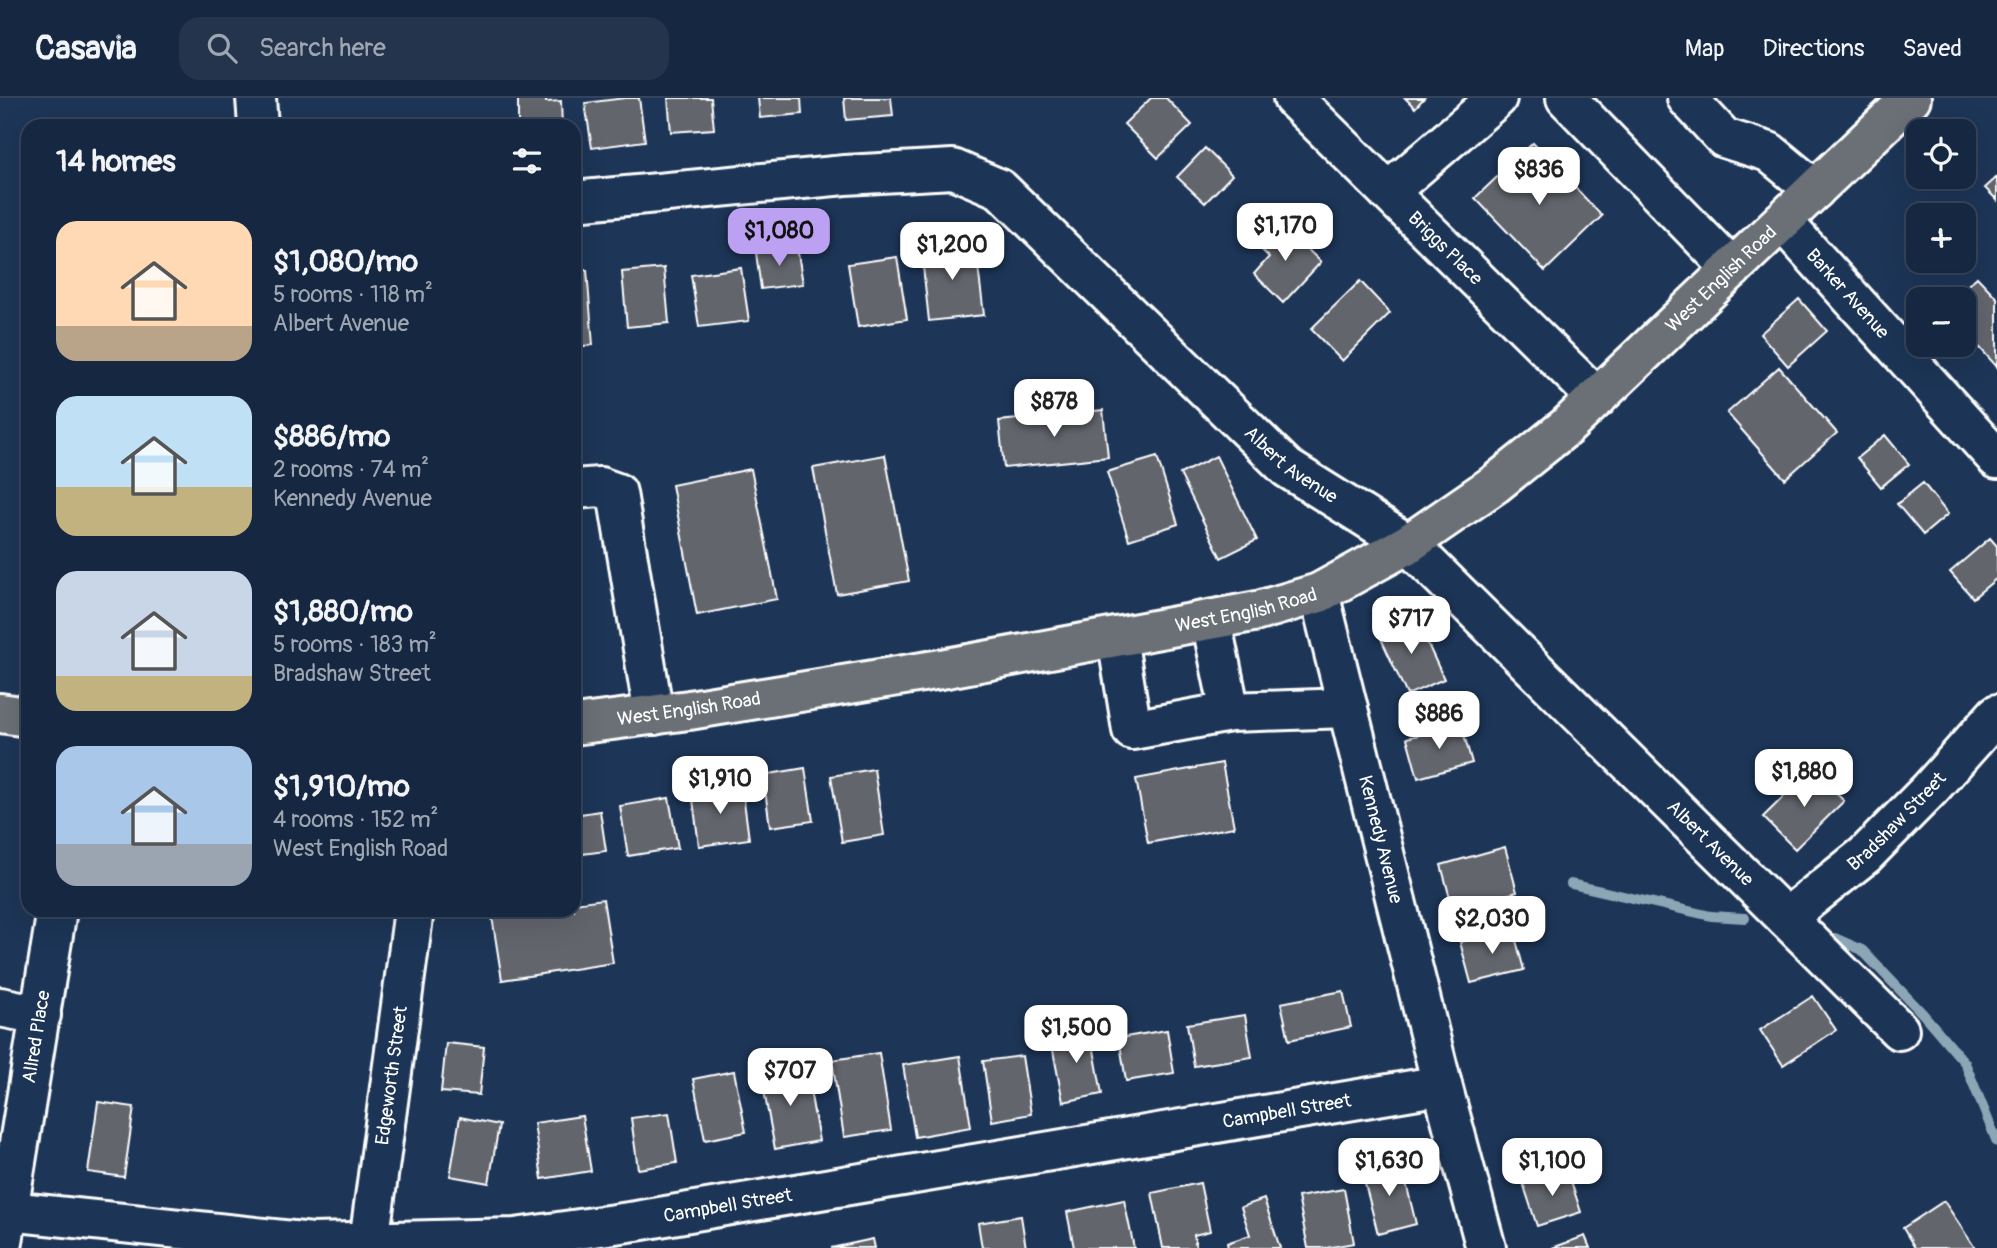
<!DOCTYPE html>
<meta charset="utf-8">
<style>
body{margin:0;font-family:Pangolin,sans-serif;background:#23344c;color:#f1f3f6;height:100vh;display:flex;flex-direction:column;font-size:26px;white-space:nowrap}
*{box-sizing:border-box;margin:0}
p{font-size:23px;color:#9ea6b1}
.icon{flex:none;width:38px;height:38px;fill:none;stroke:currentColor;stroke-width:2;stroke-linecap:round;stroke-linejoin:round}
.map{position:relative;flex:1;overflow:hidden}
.panel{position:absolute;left:21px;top:21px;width:560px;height:798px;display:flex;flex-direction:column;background:#162841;border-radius:21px;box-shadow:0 7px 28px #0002,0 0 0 2px #35445a}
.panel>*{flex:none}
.controls{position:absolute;left:1906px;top:21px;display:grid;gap:14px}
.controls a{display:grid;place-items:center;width:70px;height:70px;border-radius:14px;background:#162841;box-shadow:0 7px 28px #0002,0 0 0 2px #35445a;font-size:35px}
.price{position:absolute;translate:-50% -60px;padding:0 16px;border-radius:14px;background:#fff;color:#222;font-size:23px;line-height:46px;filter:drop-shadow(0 2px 4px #0008)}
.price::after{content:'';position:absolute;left:50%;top:42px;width:21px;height:16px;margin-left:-10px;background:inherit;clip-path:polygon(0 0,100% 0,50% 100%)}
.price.active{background:#bca0f2;color:#111}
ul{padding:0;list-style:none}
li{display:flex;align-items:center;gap:21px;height:175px;padding:0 35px}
li span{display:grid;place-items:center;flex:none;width:196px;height:140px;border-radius:21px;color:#555}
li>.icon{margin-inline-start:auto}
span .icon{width:84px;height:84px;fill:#fffc;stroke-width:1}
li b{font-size:30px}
h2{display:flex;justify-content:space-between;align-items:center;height:84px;padding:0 35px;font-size:30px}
header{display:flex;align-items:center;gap:42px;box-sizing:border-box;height:98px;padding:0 35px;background:#162841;border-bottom:2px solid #35445a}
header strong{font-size:33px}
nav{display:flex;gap:38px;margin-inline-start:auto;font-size:24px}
.search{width:490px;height:63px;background:#23344c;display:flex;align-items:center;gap:18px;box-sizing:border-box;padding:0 24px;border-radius:21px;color:#9ea6b1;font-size:26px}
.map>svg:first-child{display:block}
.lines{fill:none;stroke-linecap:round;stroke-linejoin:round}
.stream{stroke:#8ca6b6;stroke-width:10}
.building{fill:#62656c;stroke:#fff;stroke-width:2}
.minor-casing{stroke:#fff;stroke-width:44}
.major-casing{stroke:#fff;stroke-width:44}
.minor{stroke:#1d3557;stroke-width:38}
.major{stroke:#6a7074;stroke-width:38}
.labels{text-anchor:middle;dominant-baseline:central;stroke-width:7;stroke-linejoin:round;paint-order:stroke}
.street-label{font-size:19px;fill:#fff;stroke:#1d3557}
</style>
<header>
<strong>Casavia</strong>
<div class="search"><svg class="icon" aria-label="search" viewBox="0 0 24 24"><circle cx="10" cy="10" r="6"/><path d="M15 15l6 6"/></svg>Search here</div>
<nav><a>Map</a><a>Directions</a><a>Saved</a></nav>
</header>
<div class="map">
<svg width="1997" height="1150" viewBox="0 0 1997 1150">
<rect width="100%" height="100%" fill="#1d3557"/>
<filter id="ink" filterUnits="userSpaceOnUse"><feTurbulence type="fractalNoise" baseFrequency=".0143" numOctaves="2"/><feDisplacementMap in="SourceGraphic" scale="14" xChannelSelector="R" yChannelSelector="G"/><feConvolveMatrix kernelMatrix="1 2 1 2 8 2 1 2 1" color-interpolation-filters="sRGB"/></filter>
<g filter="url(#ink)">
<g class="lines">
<!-- stream -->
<path class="stream" d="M1571 786 1711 818 1745 820
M1835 840 1862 852 1923 916 1965 965 1997 1044"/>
</g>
<!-- building -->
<path class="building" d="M518 0H546V4L561 3 562 28H518Z
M625 0H639L645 43 592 50 585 5Z
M668 0H711L714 31 671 34Z
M758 0H801L802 16 760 20Z
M844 0H891L893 18 846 22Z
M1151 0H1166L1192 27 1158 60 1124 26Z
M1405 0H1424L1415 10Z
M1533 45 1602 118 1545 173 1475 100Z
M1205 50 1232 77 1205 105 1177 79Z
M1997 79V102L1985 90Z
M1280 125 1321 164 1283 205 1254 176 1269 159 1258 148Z
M975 144 984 217 929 223 921 150Z
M797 149 803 186 761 191 756 155Z
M897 159 907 221 858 229 848 166Z
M664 170 669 225 627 229 622 174Z
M741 170 749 223 699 229 691 177Z
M587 172 593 247 574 249V173Z
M1977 179 1997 200V269L1964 232V201H1952Z
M1360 183 1390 215 1342 263 1311 231Z
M1799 201 1827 233 1788 268 1760 236Z
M1779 269 1837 335 1785 381 1727 315Z
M1103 312 1108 359 1004 370 999 323Z
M1885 337 1909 366 1881 389 1857 360Z
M885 357 909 483 837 496 813 370Z
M1216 358 1257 442 1221 460 1180 376Z
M1157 359 1178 426 1129 442 1107 374Z
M751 371 777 501 697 517 672 387Z
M1923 385 1948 416 1923 437 1897 406Z
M1990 440 1997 448V480L1973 500 1950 474Z
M1415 518 1444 581 1407 597 1378 534Z
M1461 626 1472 665 1418 680 1407 640Z
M1222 665 1234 729 1148 745 1136 681Z
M805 670 813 723 770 729 763 677Z
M874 671 884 737 842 744 831 678Z
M1812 671 1844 703 1795 751 1763 719Z
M742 688 749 741 699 748 692 694Z
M669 700 678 750 628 758 620 708Z
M600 713 606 753 574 757V717Z
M1505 749 1517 794 1453 811 1441 767Z
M603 801 613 865 502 882 491 812H574V805Z
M1513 831 1524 872 1471 885 1460 844Z
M1343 893 1351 929 1289 942 1281 905Z
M1813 898 1836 932 1783 967 1760 932Z
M1245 917 1252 959 1194 968 1187 926Z
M1090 930 1102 996 1063 1004 1050 937Z
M1167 932 1174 975 1126 983 1119 940Z
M446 945 484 949 479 997 441 994Z
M879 955 891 1032 844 1039 832 962Z
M960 958 971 1029 915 1039 903 967Z
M1022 958 1031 1016 992 1023 983 963Z
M806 969 819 1043 775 1051 761 977Z
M734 973 746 1034 705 1042 693 981Z
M98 1004 134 1009 124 1079 88 1074Z
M669 1015 677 1065 638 1071 631 1020Z
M582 1018 591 1073 542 1081 534 1025Z
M460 1019 499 1027 489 1085 450 1078Z
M1401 1064 1416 1126 1378 1136 1362 1074Z
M1567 1071 1581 1114 1537 1128 1523 1085Z
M1200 1085 1210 1133 1194 1137 1196 1150H1163L1152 1095Z
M1344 1091 1354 1145 1326 1150H1308L1298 1099Z
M1264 1101 1280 1150H1228L1227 1145 1250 1137 1241 1109Z
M1124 1102 1134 1150H1074L1067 1114Z
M1944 1103 1975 1150H1915L1903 1130Z
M1021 1118 1026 1150H982L978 1125Z
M1585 1138 1590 1150H1552Z
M873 1141 875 1150H831Z"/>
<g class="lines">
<defs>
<g id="minor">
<path d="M256 0 258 28"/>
<path id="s1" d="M1293 0 1597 300"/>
<path d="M1566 0 1732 171"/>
<path d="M1687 0 1724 40 1769 54 1815 92"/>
<path d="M1388 94 1497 0"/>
<path id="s2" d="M574 103 845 77 953 71 1000 91 1287 370 1408 446 1899 932"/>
<path id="s3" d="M1782 123 1997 361"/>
<path d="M574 391 600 389 617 395 654 617"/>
<path id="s4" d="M1319 495 1442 987 1486 1150"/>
<path d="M1211 522 1230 614"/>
<path d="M1117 539 1132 632 1230 614 1348 610"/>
<path id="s5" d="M1786 820 1865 757 1930 691 1997 616"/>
<path d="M0 909 41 917"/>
<path id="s6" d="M9 1113 312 1145 515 1140 636 1123 1442 987"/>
<path id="s7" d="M369 1144 414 812"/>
<path id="s8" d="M2 1150 57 812"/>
</g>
<g id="major">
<path d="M0 615 28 619"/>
<path id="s9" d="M574 627 689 612 941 571 1258 513 1319 495 1408 446 1495 386 1566 329 1911 0"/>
</g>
</defs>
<!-- minor casing -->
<use href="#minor" class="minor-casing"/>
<!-- major casing -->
<use href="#major" class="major-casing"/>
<!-- minor -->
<use href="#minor" class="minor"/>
<!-- major -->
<use href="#major" class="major"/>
</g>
</g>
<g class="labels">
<!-- street labels -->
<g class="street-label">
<text stroke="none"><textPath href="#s1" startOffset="214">Briggs Place</textPath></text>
<text stroke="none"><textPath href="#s9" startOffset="1270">West English Road</textPath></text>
<text stroke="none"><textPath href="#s3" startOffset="98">Barker Avenue</textPath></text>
<text stroke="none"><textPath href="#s2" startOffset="833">Albert Avenue</textPath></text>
<text stroke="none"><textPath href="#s9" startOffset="682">West English Road</textPath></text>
<text stroke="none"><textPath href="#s9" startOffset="116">West English Road</textPath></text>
<text stroke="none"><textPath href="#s5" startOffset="147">Bradshaw Street</textPath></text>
<text stroke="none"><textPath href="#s4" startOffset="254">Kennedy Avenue</textPath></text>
<text stroke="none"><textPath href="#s2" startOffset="1400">Albert Avenue</textPath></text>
<text stroke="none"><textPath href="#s8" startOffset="214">Allred Place</textPath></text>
<text stroke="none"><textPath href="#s7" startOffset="168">Edgeworth Street</textPath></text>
<text stroke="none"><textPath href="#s6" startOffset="1290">Campbell Street</textPath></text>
<text stroke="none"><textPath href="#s6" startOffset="723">Campbell Street</textPath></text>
</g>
</g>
</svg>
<div class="controls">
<a><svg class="icon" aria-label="locate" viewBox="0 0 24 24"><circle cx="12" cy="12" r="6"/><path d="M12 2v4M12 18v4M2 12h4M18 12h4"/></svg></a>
<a>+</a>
<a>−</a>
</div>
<b class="price" style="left:1539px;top:109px">$836</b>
<b class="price" style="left:1285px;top:165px">$1,170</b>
<b class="price active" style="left:779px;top:170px">$1,080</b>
<b class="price" style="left:952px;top:184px">$1,200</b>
<b class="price" style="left:1054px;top:341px">$878</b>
<b class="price" style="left:1411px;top:558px">$717</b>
<b class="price" style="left:1439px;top:653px">$886</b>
<b class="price" style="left:1804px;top:711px">$1,880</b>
<b class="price" style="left:720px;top:718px">$1,910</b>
<b class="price" style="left:1492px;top:858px">$2,030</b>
<b class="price" style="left:1076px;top:967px">$1,500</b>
<b class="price" style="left:790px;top:1010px">$707</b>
<b class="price" style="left:1389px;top:1100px">$1,630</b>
<b class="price" style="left:1552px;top:1100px">$1,100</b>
<section class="panel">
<h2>14 homes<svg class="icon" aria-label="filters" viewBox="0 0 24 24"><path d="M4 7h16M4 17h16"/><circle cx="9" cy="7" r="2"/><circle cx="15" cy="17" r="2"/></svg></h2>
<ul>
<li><span style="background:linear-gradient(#ffd9b3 75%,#b9a48a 0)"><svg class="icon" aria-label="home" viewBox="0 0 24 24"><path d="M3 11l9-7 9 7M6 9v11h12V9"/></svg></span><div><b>$1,080/mo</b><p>5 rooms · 118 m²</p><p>Albert Avenue</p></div></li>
<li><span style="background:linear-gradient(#bfe0f5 65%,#c2b280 0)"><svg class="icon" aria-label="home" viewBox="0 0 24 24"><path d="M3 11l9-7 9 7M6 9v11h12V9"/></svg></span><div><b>$886/mo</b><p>2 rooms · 74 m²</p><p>Kennedy Avenue</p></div></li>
<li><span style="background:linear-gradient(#c9d6e8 75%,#c2b280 0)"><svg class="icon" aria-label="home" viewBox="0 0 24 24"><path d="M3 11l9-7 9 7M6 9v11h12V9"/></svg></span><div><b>$1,880/mo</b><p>5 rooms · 183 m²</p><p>Bradshaw Street</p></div></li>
<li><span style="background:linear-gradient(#a9c7e8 70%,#9aa5b1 0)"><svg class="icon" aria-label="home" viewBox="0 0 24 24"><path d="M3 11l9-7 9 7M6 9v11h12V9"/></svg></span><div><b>$1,910/mo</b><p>4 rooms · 152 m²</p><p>West English Road</p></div></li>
</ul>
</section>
</div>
